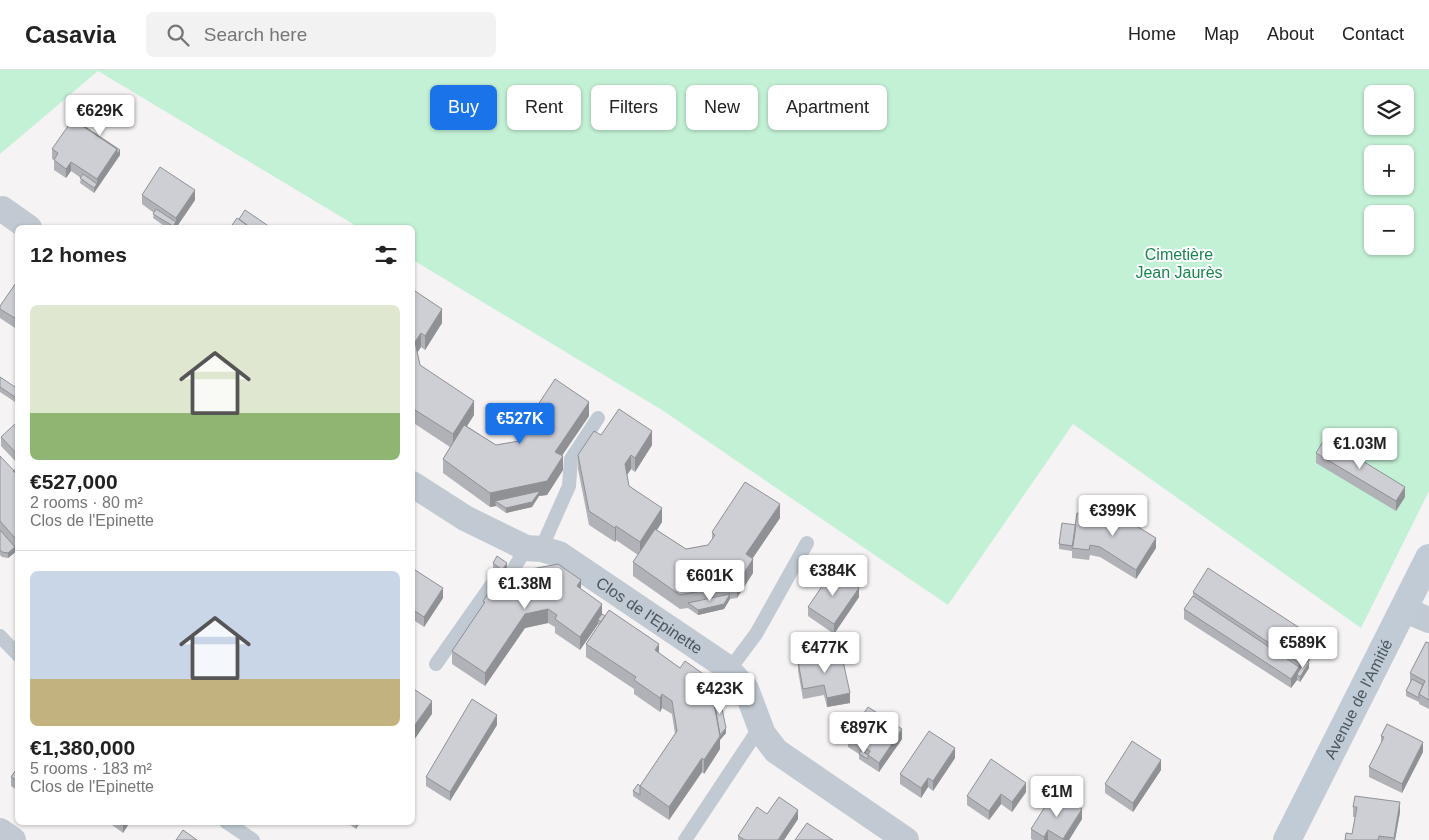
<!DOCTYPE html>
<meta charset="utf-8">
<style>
body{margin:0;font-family:Helvetica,sans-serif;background:#f2f2f2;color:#222;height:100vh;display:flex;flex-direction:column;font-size:19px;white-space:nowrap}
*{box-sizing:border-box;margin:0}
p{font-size:16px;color:#767676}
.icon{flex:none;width:28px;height:28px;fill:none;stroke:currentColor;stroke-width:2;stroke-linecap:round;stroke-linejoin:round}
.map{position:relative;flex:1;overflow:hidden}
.side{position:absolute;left:15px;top:155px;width:400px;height:600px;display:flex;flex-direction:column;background:#fff;border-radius:8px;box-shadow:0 1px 4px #0004}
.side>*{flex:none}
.top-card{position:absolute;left:430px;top:15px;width:475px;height:45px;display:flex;gap:10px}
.controls{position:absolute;left:1364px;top:15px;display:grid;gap:10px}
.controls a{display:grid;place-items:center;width:50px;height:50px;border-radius:8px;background:#fff;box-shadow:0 1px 4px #0004;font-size:25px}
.price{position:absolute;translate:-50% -42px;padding:0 11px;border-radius:5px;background:#fff;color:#222;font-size:16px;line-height:32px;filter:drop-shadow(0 1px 2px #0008)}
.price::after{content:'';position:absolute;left:50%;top:30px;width:15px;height:11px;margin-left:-8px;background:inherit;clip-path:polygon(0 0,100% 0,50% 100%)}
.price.on{background:#1a73e8;color:#fff}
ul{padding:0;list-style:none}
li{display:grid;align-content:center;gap:10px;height:265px;padding:0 15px}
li+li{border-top:1px solid #e0e0e0}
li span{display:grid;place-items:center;height:155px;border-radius:8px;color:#555}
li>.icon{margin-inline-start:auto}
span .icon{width:90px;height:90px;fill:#fffc;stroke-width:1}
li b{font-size:21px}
h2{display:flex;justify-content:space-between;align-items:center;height:60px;padding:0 15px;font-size:21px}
.pill{padding:0 18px;border-radius:8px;background:#fff;box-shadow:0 1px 4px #0004;font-size:18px;line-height:45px}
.pill.on{background:#1a73e8;color:#fff}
header{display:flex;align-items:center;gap:30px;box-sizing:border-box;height:70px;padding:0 25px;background:#fff;border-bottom:1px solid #e0e0e0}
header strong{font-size:24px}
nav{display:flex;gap:28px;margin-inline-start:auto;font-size:18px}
.search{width:350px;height:45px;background:#f2f2f2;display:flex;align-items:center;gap:12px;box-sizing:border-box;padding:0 18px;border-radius:8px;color:#767676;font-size:19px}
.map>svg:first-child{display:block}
.green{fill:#c3f1d5;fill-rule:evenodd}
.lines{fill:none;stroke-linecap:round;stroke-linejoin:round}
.lane{stroke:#c1cad2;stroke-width:14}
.street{stroke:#c1cad2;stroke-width:26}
.secondary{stroke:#c1cbd6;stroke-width:28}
.wall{fill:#b0b2b7}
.shaded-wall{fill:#909195}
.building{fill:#cdcfd5;stroke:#909195}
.labels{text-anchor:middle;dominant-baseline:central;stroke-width:4;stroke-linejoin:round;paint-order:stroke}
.park-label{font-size:16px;fill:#17864f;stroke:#fff}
.street-label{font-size:16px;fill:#4a5661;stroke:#fff}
</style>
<header>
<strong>Casavia</strong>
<div class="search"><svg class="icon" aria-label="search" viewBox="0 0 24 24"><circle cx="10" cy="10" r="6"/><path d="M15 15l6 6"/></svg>Search here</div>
<nav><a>Home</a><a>Map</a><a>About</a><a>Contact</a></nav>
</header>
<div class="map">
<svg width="1429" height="770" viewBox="0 0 1429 770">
<rect width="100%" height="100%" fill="#f5f3f3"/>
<!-- green -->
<path class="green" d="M0 0H1429V421L1361 558 1073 354 948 535 662 340 413 190 412 158 358 157 98 1 0 84ZM1372 24H1405V56H1372ZM1372 84H1405V116H1372ZM1372 144H1405V176H1372Z"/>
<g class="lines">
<!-- lane -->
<path class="lane" d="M541 479 569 416 571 389 598 348
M0 566 18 585
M436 594 495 510 506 512 526 478
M729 600 756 564 807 473
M226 752 253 770
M685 770 760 657"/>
<!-- street -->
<g class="street">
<path d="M2 139 29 158"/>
<path id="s1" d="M412 414 465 448 526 478 541 479 559 484 725 596 746 619 763 664 776 681 906 770"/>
<path d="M1403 539 1429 550"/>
<path d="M0 761 13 770"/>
</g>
<!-- secondary -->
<path class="secondary" id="s2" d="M1287 770 1429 488"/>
</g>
<!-- wall -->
<path class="wall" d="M52 79 120 85 94 123 80 113 81 108 71 101 66 108 54 100V90L52 89Z
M142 125 195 130 176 158H167L153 148 154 143 142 134Z
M18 210V260L0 248V236Z
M412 219 442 253 425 280 421 277 417 283 420 295 474 345 467 356 496 375 519 371 522 366V359L589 346 562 385 563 400 547 425 539 426 532 437 506 443 496 436 490 437 443 403V389L450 377 412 352Z
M0 307 18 319V328L15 332 0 322Z
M18 353V394L1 376V367Z
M601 365 652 375 635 402 631 399 627 405 629 416 662 452 657 460 686 479 708 475 712 470V462L780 448 752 489 753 503 737 528 730 529 724 539 698 545 688 538 680 539 633 506V492L638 485 616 470 615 472 589 455 578 399V385Z
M1316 383 1405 427 1396 441 1316 393Z
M0 386 18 480 8 488 2 487 0 485Z
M1059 474 1156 478 1136 509 1100 487 1090 485 1089 490 1072 488V481L1059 479Z
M493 493 507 498 502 505 493 498Z
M412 498 443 528 424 557 412 549Z
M581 519 602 545 659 583 713 624 726 663 720 670V679L704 704 702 702 669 750 633 726V721L640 716 675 664 672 644 662 638 660 642 634 624V619L586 587V574L599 555 598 554 580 580 555 563V557L548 553 525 558 485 616 452 594V581L483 535V531Z
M1193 522 1315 581 1308 592 1309 598 1300 612 1297 610 1291 618 1184 549V539L1193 526Z
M859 527 834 564 808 546V537Z
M1429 573V639L1419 634V632L1406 626V621L1410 613V603Z
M798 591 850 633 827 637 824 625 803 629 798 601Z
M497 655 450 731 426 716V707Z
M1381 666 1423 682 1402 723 1369 707V697L1381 674Z
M848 667 902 669 879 702 859 689V684L848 677Z
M955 688 933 721 928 717 921 728 900 714V704Z
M18 697V721L11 716V707Z
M1161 700 1133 742 1105 723V714Z
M1026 722 1012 742 1001 734 989 750 967 735V726Z
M1353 737 1400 742 1395 770H1345L1352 764 1355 747H1353Z
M767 744 798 749 784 770H738V766Z
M1082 749 1069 770H1033L1031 769V759Z
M108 752H130L123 763Z
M346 752H360L356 759Z"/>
<!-- shaded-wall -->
<path class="shaded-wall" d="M117 79 120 80V85L94 123V118L97 114V109Z
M71 92V101L66 108V99Z
M195 120V130L176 158H173V156L176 152V148Z
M442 239V253L425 280V266Z
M421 263V277L415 286V272Z
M18 323V328L15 332V327Z
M474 331V345L455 375 453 373V364Z
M589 332V346L555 396V382Z
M652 361V375L635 402V388Z
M631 385V399L625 408V394Z
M563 386V400L547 425 539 426 532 437 506 443V438L495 431 496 436 490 437V423Z
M1405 417V427L1396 441V431Z
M780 434V448L746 498V484Z
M662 438V452L642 482 640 481V472Z
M616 456V470L615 472V458Z
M18 466V480L8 488V483L15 477V468Z
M1156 468V478L1136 509V500Z
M753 489V503L737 528V514Z
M507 493V498L502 505V500Z
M581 510V523L577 516Z
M443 518V528L424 557V547Z
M859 518V527L834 564V554Z
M730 524V529L724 539 698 545V540Z
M602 534V548L598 549V554L580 580V567Z
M548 539V553L525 558 485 616V603L525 544Z
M1315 568V581L1299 607 1297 604V610L1291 618V609L1299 597V593Z
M659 574V587L655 580Z
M1309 593V598L1300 612V607Z
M850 623V633L827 637V628Z
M662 624V638L660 642V628Z
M432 631V644L412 673V659Z
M497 645V655L450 731V722Z
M726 658V663L720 670V679L704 704V690Z
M902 659V669L879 702V693Z
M1423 672V682L1402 723V714Z
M955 678V688L933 721V711Z
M702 688V702L669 750V737Z
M1161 690V700L1133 742V733Z
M928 708V717L921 728V718Z
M1026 713V722L1012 742V732Z
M1001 724V734L989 750V741Z
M1400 732V742L1395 770H1394Z
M1082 739V749L1069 770H1063Z
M798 740V749L784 770H778Z
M123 752H130L123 763Z
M356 752H360L356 759Z
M1048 760V770H1044V767Z"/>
<!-- building -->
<path class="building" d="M73 49 117 79 97 109 71 92 66 99 54 90 58 83 52 79Z
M75 50 120 80 117 84V79L75 51Z
M160 97 195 120 176 148 142 125Z
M83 104 97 114 94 118 80 108Z
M156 139 176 152 173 156 153 144Z
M245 140 270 157 269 158H251L239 149Z
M237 148 251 158H230Z
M18 210V250L0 239V236Z
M412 219 442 239 425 266 421 263 415 272 420 295 474 331 453 364 412 338Z
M0 307 18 319V323L15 327 0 317Z
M555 309 589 332 555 382 563 386 547 411 490 423 443 389 464 355 496 375 519 371 525 361 522 359Z
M619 339 652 361 635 388 631 385 625 394 629 416 662 438 640 472 616 456 615 458 589 441 578 385 594 361 601 365Z
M16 353H18V385L1 367Z
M1325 368 1405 417 1396 431 1316 383Z
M0 386 18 405V466L15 468 0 451Z
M18 397V405L13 401Z
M745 412 780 434 746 484 753 489 737 514 680 525 633 492 655 459 686 479 708 475 715 465 712 462Z
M540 421 532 432 506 438 495 431Z
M1094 442 1120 446 1156 468 1136 500 1100 477 1090 475 1089 480 1072 478 1077 443 1093 446Z
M1062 453 1076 455 1073 476 1059 474Z
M0 460 15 477 8 483 2 482 0 480Z
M497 486 507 493 502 500 493 493Z
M558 494 581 510 577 516 602 534 580 567 555 549 557 545 548 539 525 544 485 603 452 581 485 532 483 531 500 505Z
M412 498 443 518 424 547 412 539Z
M1208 498 1315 568 1299 593 1193 522Z
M833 500 859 518 834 554 808 537Z
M730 524 724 534 698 540 688 533Z
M1193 526 1299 597 1291 609 1184 539Z
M609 540 659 574 655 580 680 598 685 591 709 608 720 666 704 690 702 688 669 737 640 716 677 661 672 631 662 624 660 628 634 610 636 607 586 574Z
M602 544 605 546 601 552 598 549Z
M1426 572 1429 573V630L1419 624 1425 611 1410 603Z
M841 582 850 623 827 628 824 615 803 619 798 591Z
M1306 590 1309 593 1300 607 1297 604Z
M1412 609 1423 615 1419 624V628L1406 621Z
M412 618 432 631 412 659Z
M713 624 720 629 726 658 720 665Z
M472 629 497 645 450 722 426 707Z
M868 637 902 659 879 693 868 685 870 681 848 667Z
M1387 654 1423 672 1402 714 1369 697 1384 667 1381 666Z
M929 661 955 678 933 711 928 708 921 718 900 704Z
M1132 671 1161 690 1133 733 1105 714Z
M861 680 868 685V689L859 684Z
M991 689 1026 713 1012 732 1001 724 989 741 967 726Z
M18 697V711L11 707Z
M638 714 640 716V725L633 721Z
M1053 724 1065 732 1067 730 1082 739 1063 769 1048 760 1044 767 1031 759Z
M1355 726 1400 732 1394 768 1379 766 1378 770H1345L1346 763 1352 764 1357 737H1353Z
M779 727 798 740 778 770H745L738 766 757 737 767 744Z
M807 753 833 770H795Z
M183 760 197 770H176Z"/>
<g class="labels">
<!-- park labels -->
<g class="park-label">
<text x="1179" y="184">Cimetière<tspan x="1179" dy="18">Jean Jaurès</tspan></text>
</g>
<!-- street labels -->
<g class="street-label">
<text stroke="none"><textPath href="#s1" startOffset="274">Clos de l'Epinette</textPath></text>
<text stroke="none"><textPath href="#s2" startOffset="158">Avenue de l'Amitié</textPath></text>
</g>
</g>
</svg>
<div class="controls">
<a><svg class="icon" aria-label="layers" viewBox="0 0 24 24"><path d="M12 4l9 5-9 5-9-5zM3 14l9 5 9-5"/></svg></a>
<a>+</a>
<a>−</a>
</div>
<b class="price" style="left:100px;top:67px">€629K</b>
<b class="price on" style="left:520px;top:375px">€527K</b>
<b class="price" style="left:1360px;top:400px">€1.03M</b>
<b class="price" style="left:1113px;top:467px">€399K</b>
<b class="price" style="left:833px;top:527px">€384K</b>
<b class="price" style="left:710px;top:532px">€601K</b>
<b class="price" style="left:525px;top:540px">€1.38M</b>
<b class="price" style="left:1303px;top:599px">€589K</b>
<b class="price" style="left:825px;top:604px">€477K</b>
<b class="price" style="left:720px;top:645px">€423K</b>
<b class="price" style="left:864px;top:684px">€897K</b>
<b class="price" style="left:1057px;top:748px">€1M</b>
<div class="top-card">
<a class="pill on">Buy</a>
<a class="pill">Rent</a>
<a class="pill">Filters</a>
<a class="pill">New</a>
<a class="pill">Apartment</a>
</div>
<section class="side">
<h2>12 homes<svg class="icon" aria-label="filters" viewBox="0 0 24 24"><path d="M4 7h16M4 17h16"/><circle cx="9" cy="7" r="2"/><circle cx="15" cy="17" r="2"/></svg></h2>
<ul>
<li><span style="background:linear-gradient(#dfe7d0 70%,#8fb573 0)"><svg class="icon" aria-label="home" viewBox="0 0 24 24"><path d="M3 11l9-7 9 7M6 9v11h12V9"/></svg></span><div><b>€527,000</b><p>2 rooms · 80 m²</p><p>Clos de l'Epinette</p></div></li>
<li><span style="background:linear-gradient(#c9d6e8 70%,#c2b280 0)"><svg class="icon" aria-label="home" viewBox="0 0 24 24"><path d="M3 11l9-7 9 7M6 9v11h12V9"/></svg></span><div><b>€1,380,000</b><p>5 rooms · 183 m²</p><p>Clos de l'Epinette</p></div></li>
</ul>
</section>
</div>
